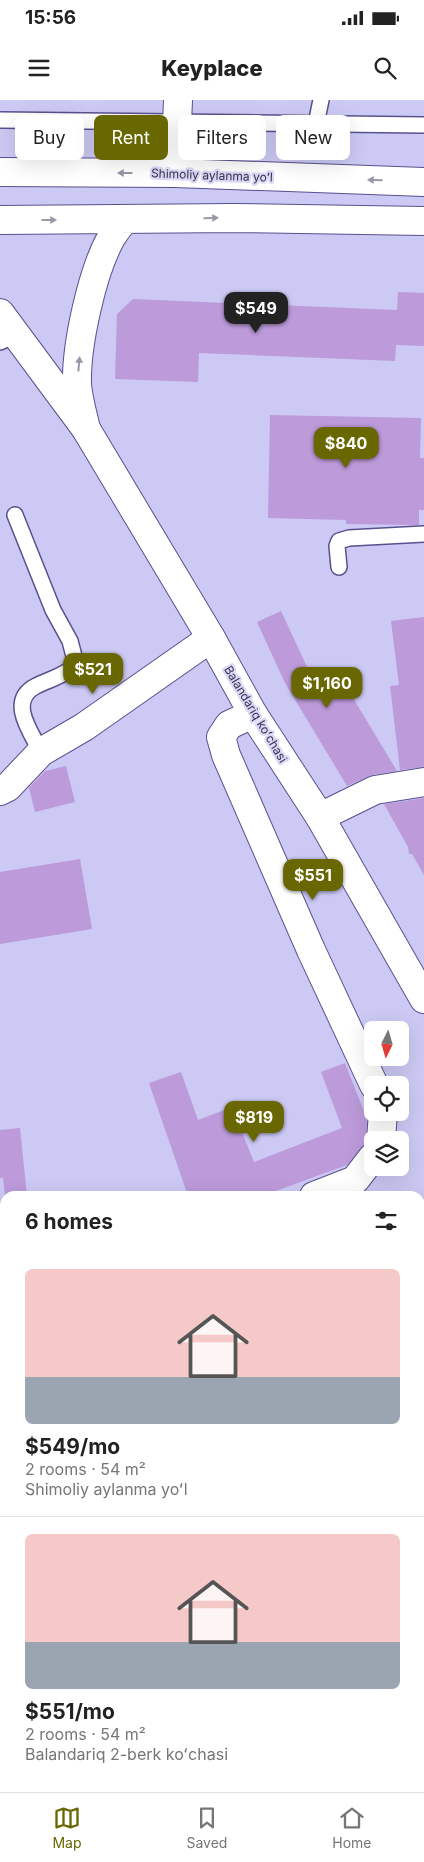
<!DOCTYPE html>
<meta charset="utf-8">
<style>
body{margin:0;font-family:Inter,sans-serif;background:#f6f6f6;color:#222;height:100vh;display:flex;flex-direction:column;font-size:19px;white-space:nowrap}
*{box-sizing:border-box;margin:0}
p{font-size:16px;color:#767676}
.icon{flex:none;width:28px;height:28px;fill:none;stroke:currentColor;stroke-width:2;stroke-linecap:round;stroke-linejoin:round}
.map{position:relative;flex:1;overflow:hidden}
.drawer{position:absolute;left:0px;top:1091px;width:425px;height:601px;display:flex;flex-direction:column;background:#fff;border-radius:15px 15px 0 0;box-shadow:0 5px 20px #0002}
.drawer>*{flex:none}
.top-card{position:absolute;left:15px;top:15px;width:395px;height:45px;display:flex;gap:10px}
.needle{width:32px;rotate:185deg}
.tools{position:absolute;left:364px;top:921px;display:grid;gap:10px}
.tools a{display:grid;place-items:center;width:45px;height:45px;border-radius:8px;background:#fff;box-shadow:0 5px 20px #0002;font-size:25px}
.price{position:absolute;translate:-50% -42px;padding:0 11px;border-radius:10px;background:#696701;color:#fff;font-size:16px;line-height:32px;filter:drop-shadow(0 1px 2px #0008)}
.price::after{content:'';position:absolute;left:50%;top:30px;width:15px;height:11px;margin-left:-8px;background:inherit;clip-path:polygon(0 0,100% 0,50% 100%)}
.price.current{background:#222;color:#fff}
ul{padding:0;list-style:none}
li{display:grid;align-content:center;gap:10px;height:265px;padding:0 25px}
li+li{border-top:1px solid #e0e0e0}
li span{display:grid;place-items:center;height:155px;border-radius:8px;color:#555}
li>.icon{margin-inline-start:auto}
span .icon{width:90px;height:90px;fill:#fffc;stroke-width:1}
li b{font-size:21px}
h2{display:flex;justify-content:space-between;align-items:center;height:60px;padding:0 25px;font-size:21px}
.tag{padding:0 18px;border-radius:8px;background:#fff;box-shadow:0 5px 20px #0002;font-size:18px;line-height:45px}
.tag.current{background:#696701;color:#fff}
.status{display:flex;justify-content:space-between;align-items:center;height:35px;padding:0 25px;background:#fff;direction:ltr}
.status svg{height:14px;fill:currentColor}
header{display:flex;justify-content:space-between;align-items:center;height:65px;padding:0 25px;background:#fff;font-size:22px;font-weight:800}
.tab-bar{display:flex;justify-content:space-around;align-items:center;height:70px;border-top:1px solid #e0e0e0;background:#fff;font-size:14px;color:#767676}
.tab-bar a{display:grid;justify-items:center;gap:2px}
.tab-bar .current{color:#696701}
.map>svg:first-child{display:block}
.building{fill:#bd9ada}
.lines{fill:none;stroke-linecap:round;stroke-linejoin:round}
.lane-casing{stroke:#59508e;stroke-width:18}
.street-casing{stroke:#59508e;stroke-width:30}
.secondary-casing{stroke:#59508e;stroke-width:30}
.primary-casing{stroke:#59508e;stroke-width:30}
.lane{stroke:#fff;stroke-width:15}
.street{stroke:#fff;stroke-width:28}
.secondary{stroke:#fff;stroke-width:28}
.primary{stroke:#fff;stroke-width:28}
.oneway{fill:#9a98a7}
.labels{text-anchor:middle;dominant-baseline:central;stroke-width:4.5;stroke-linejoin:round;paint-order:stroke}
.street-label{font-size:12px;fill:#36324f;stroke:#dad8f5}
</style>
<div class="status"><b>15:56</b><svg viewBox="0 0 49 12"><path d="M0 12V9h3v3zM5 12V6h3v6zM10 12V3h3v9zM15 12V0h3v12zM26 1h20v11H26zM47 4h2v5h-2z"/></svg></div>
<header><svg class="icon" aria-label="menu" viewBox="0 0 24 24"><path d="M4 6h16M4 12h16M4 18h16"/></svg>Keyplace<svg class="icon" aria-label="search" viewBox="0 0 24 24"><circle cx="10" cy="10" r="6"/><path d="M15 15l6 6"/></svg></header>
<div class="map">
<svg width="424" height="1692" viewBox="0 0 424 1692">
<rect width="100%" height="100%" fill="#ccc9f4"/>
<!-- building -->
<path class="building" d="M398 192 424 193V246L396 245 395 261 199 253 198 282 115 279 117 214 133 199 397 210Z
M270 315 421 318 420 358H424V410H419V425L346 424V420L268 418Z
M281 511 316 586 338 573 397 671 372 675 347 686 285 583 257 522Z
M424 517V667L400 670 390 586 399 585 391 521Z
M66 666 75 702 35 712 29 688 45 671Z
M424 698V775L412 754H409L408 747 384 704Z
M80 759 92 829 0 844V772Z
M345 963 367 1019 366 1044 347 1065 262 1096H188L149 983 181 972 198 1020 232 1007 254 1062 342 1028 321 972Z
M20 1028 27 1096H5L3 1078H0V1030Z"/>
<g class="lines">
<defs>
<path id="lane" d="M0 20 424 25
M316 24 321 0
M0 242 16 235
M15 415 53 510 70 541 75 560 71 569C60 577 48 580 36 586 7 601 31 632 41 652
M339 467 337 446 339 441 349 438 424 434
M0 1514 5 1519
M420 1595 424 1598"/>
<path id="street" d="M175 73 178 0
M253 614 229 625 221 637 226 655 311 850 374 985
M0 691 8 687 41 652 84 627 211 538
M320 717 375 690 424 682
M381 1040 383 1012
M314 1096 355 1080 372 1058
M0 1165H5
M321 1688 332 1692
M45 1692 51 1688"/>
<path id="secondary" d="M0 213 86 329 211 538 253 614 320 717 424 899"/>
<path id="primary" d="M0 72 175 73 424 82
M0 120 233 118 424 121
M86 329C83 315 78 299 77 284 76 245 92 172 111 138 115 131 120 125 125 119"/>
</defs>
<!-- lane casing -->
<use href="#lane" class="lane-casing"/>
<!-- street casing -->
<use href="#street" class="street-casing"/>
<!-- secondary casing -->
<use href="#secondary" class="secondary-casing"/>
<!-- primary casing -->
<use href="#primary" class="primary-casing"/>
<!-- lane -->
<use href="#lane" class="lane"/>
<!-- street -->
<use href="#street" class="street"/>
<!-- secondary -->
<use href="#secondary" class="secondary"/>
<!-- primary -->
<use href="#primary" class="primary"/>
</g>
<!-- one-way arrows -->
<defs><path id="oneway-solid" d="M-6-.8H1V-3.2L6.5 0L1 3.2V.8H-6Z" transform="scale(1.25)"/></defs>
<g class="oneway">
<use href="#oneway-solid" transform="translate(125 73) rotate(-180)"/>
<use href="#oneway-solid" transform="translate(375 80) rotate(-178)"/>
<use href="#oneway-solid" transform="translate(211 118) rotate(-1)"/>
<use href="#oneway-solid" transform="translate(49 120)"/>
<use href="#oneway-solid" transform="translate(79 264) rotate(-85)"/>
</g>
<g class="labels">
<!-- street labels -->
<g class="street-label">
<text transform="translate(212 75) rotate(2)">Shimoliy aylanma yoʻl</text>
<text transform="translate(256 614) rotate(59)">Balandariq koʻchasi</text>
</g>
</g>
</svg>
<div class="tools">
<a><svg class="needle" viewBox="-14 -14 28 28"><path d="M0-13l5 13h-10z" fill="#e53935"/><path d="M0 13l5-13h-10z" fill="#767676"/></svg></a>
<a><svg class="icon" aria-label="locate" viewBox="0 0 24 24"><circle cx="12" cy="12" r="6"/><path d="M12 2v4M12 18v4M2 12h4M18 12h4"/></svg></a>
<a><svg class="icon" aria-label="layers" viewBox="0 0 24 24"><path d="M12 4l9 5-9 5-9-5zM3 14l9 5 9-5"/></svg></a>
</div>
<b class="price current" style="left:256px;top:234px">$549</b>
<b class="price" style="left:346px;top:369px">$840</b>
<b class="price" style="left:93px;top:595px">$521</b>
<b class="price" style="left:327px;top:609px">$1,160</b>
<b class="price" style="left:313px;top:801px">$551</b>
<b class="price" style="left:254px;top:1043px">$819</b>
<div class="top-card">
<a class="tag">Buy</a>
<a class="tag current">Rent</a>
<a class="tag">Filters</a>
<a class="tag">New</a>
</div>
<section class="drawer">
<h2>6 homes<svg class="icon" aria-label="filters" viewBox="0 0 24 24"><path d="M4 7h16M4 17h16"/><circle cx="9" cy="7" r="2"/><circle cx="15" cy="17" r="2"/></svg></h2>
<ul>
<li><span style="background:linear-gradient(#f6c9c9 70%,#9aa5b1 0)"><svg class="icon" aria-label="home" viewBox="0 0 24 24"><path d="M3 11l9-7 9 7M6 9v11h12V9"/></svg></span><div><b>$549/mo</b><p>2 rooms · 54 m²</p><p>Shimoliy aylanma yoʻl</p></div></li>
<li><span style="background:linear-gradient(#f6c9c9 70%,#9aa5b1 0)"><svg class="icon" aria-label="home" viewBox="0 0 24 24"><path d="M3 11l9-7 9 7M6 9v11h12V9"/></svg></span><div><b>$551/mo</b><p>2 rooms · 54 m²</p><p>Balandariq 2-berk koʻchasi</p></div></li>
</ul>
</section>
</div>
<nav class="tab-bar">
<a class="current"><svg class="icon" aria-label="map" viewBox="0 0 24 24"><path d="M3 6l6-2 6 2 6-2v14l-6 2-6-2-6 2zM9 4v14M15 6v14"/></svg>Map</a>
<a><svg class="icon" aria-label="saved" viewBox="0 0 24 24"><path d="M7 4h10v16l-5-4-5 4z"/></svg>Saved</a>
<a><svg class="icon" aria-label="home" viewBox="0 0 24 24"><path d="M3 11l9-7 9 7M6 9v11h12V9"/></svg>Home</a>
</nav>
